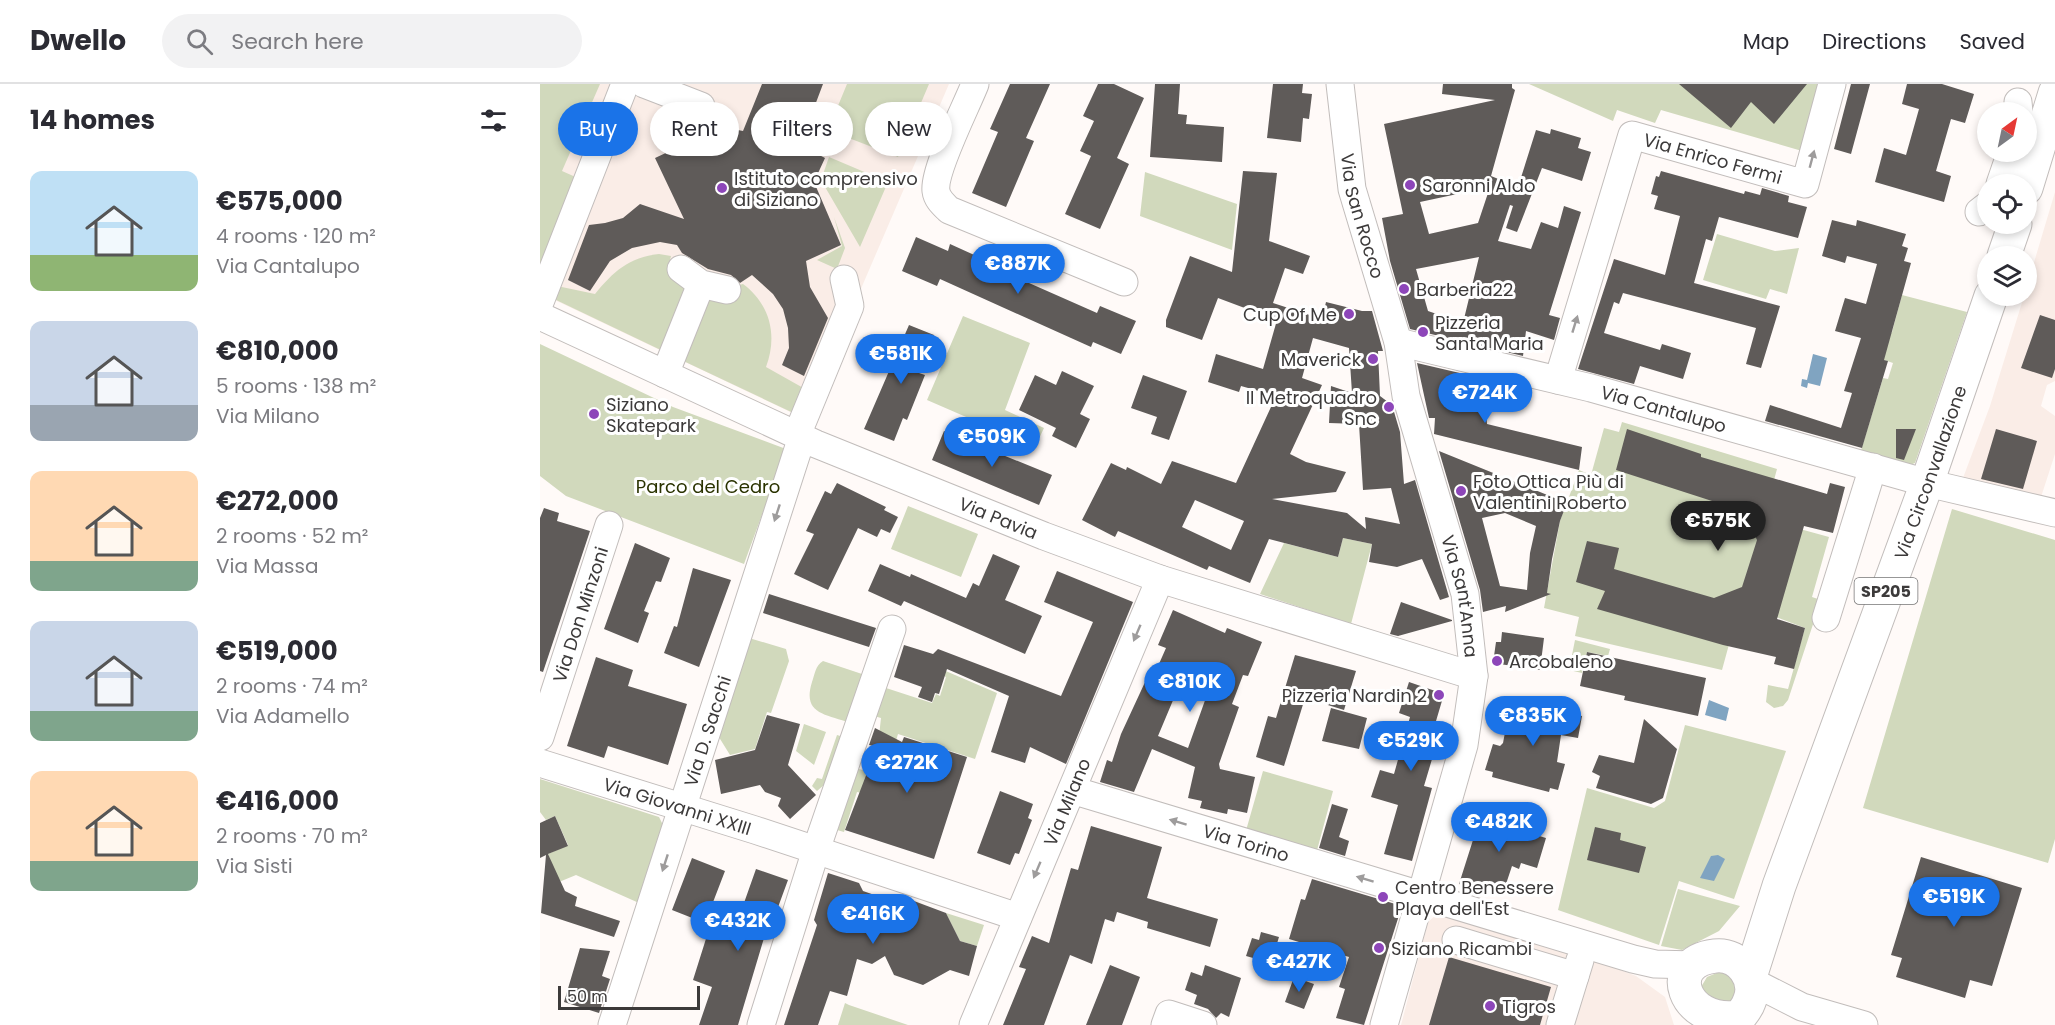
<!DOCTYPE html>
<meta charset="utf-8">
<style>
body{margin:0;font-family:Poppins,sans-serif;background:#f2f2f3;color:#2b2b33;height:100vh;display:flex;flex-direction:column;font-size:22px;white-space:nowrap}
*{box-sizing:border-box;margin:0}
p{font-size:20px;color:#7c7c81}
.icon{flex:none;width:33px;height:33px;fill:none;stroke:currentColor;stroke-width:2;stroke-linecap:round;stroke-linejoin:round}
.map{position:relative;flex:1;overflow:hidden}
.sheet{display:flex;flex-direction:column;background:#fff;width:540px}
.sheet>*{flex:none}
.banner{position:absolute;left:18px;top:18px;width:570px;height:54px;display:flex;gap:12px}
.needle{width:39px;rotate:33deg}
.buttons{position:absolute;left:1437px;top:18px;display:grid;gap:12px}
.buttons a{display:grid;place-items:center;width:60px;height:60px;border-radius:50%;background:#fff;box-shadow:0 3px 9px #0003;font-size:30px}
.scale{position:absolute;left:18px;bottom:15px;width:142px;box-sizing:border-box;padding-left:6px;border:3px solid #3c3a3a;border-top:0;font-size:16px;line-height:21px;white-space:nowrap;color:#3c3a3a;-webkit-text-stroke:4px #fff;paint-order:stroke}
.price{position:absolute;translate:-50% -51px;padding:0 14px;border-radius:21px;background:#1a73e8;color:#fff;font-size:20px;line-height:39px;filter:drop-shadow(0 2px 3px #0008)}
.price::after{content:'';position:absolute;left:50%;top:36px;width:18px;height:14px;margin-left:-9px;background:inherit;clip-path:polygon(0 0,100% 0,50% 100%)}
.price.selected{background:#222;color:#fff}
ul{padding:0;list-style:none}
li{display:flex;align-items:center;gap:18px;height:150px;padding:0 30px}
li span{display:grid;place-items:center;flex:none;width:168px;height:120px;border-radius:12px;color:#555}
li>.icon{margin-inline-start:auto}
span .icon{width:72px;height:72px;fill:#fffc;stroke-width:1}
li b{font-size:26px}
h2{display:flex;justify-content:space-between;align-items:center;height:72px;padding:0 30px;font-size:26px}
.pill{padding:0 21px;border-radius:27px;background:#fff;box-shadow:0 3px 9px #0003;font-size:21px;line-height:54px}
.pill.selected{background:#1a73e8;color:#fff}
header{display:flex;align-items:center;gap:36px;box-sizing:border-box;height:84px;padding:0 30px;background:#fff;border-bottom:2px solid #e1e1e2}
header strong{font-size:28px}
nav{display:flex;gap:33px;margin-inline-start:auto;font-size:21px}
.search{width:420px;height:54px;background:#f2f2f3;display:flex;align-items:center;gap:15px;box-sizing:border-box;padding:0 21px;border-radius:33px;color:#7c7c81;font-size:22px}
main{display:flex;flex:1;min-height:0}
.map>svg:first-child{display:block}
.built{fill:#faede7}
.green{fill:#d1d9bc}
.water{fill:#80a4c1}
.building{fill:#5f5b59;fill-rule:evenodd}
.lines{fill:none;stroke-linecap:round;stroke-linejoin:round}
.minor-casing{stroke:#c2bdbb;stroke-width:29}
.major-casing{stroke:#c2bdbb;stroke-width:35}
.minor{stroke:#fff;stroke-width:27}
.major{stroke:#fff;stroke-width:33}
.oneway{fill:#9e9c9c}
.poi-dot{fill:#8d46b9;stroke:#fff;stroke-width:2}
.labels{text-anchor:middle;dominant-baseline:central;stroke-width:6;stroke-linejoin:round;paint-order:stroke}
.shield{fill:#fff;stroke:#767575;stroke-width:1.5}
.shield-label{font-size:16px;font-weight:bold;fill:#3c3a3a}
.street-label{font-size:18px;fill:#3c3a3a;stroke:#fff}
.poi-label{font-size:18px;fill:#3c3a3a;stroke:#fff;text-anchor:start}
.park-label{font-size:18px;fill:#2a3300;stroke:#fff}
</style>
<header>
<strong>Dwello</strong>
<div class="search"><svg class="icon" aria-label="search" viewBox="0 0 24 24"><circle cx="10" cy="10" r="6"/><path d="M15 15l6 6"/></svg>Search here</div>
<nav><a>Map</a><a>Directions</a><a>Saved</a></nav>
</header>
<main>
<section class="sheet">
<h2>14 homes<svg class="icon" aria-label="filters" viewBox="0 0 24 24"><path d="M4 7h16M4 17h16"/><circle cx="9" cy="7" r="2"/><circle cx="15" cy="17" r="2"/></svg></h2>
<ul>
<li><span style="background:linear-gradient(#bfe0f5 70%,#8fb573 0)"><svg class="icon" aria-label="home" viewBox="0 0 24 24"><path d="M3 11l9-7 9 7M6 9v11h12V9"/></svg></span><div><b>€575,000</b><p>4 rooms · 120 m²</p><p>Via Cantalupo</p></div></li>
<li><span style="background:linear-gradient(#c9d6e8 70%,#9aa5b1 0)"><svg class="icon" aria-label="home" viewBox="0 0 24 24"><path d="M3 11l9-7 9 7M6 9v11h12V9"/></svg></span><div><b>€810,000</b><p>5 rooms · 138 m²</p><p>Via Milano</p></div></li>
<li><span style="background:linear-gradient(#ffd9b3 75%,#7fa58c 0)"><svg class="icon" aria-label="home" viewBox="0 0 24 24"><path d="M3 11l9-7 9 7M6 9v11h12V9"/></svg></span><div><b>€272,000</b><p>2 rooms · 52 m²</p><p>Via Massa</p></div></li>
<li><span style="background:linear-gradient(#c9d6e8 75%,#7fa58c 0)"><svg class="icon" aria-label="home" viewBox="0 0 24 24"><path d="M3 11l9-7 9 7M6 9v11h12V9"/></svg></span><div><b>€519,000</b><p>2 rooms · 74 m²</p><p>Via Adamello</p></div></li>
<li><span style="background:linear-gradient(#ffd9b3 75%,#7fa58c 0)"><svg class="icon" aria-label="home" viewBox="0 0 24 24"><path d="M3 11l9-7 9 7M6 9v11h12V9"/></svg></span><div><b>€416,000</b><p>2 rooms · 70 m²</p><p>Via Sisti</p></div></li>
</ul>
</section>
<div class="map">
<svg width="1515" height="941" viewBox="0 0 1515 941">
<rect width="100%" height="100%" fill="#fffaf8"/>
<!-- built -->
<path class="built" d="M0 0H409L265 335 0 209Z
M1515 108V297L1507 301 1501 322 1515 332V370L1501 413 1420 402 1450 322 1484 212H1486L1487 202Z
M898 829 1039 870 1096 892 1125 913 1134 941H861L888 838Z"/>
<!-- green -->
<path class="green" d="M0 0H60L22 87 40 95 0 191Z
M307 0H389L358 73 288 46Z
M989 0H1280L1262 67 1121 26 1115 39 1077 26 1073 37Z
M289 73 348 98 320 163 281 96Z
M605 88 697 120 692 166 600 132Z
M294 133 305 164 297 185 277 176 302 162Z
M1177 150 1235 167 1259 164 1247 210 1230 205 1226 215 1163 196Z
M119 170 131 172 129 180 149 204 127 269 14 215 17 202 55 210C73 188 89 173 119 170Z
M203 200C230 220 238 251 226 283L274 310 264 334 137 274 163 210Z
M1362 211 1427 228 1375 379 1370 381 1319 373 1343 294 1348 295 1353 279 1330 271 1352 248Z
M423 232 490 259 465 326 504 344 495 363 387 316Z
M0 260 133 323 246 365 204 480 26 412 0 392Z
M1082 338 1237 385 1182 586 1035 552 1039 533 1004 524 1020 437 1039 386 1051 391 1064 344 1079 348Z
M368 422 438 450 421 493 351 465Z
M1412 425 1515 456V755L1508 779 1323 724Z
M1260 445 1289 453 1272 513 1281 516 1248 616 1243 622 1234 624 1226 618 1228 601 1248 605 1265 544 1231 531Z
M803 454 832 460 811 540 720 510 744 459 798 473Z
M209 554 246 565 249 577 231 629 227 628 215 665 190 671 177 650Z
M1035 556 1070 565 1068 572 1047 568 1042 589 1029 586Z
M283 577 325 591 310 639C285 630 262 630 272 598 275 590 275 582 283 577Z
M401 585 457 609 435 675 358 650 353 667 339 652 341 634 334 632 343 603 392 619 396 610 400 612 406 593 400 590Z
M264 640 286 648 274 681 256 667Z
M1145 641 1246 667 1194 815 1139 797 1119 861 1018 826 1047 704 1114 724 1125 717Z
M297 651 307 654 292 704 284 701 277 707 272 702 277 694 282 695Z
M316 684 329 688 322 709 317 708 304 748 297 746Z
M723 687 793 707 776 770 705 750Z
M0 695 119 733 123 741 99 819 36 791 19 798 8 770 28 761 15 732 6 736 0 728Z
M1138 805 1200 822 1179 847 1142 866 1121 862Z
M406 829 444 841 437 862 420 857Z
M1179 888 1186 889 1196 896 1198 915 1177 926 1161 903 1167 893Z
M305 919 309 921 368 941H298Z"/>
<!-- water -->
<path class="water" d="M1273 270 1287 274 1280 302 1268 299 1267 304 1261 302 1262 295 1267 296Z
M1169 616 1189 624 1186 637 1165 631Z
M1178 771 1185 775 1174 797 1160 794 1171 772Z"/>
<!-- building -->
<path class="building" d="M222 0H283L260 61 285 74 274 98 301 161 266 177 270 203 288 234 264 292 242 281 249 264 248 244 243 225 233 210 212 191 200 199 191 191 168 185 142 169 137 161 120 158 92 164 70 177 50 207 28 196 49 141 65 139 83 134 100 120 144 135 115 74 145 60 172 68 182 43 203 47Z
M470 0H510L486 54 494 57 466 123 432 109 458 48 450 45Z
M558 0H574L604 14 577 74 589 80 560 145 525 130 551 72 540 67 554 37 543 32Z
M615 0H640L638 30 647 31 646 40 684 43 682 78 610 73Z
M733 0H763L762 9 772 10 769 35 763 34 761 58 727 54Z
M903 0H972V4L975 6 951 92 978 103 996 46 1010 50 1011 45 1041 54 1038 64 1051 68 1042 97 1002 84 977 148 966 144 973 122 970 121 958 157 991 165 1001 138 1018 144 1024 122 1041 128 1009 231 1020 234 1014 256 986 247 983 272 870 245 850 177 842 134 863 130 844 40 955 16 902 10ZM950 103 938 139 889 150 880 118ZM939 173 923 239 888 227 876 185Z
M1139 0H1267L1234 40 1211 18 1191 44Z
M1311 0H1330L1311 70 1294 65Z
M1367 0H1402L1434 10 1425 39 1411 35 1396 87 1411 92 1404 118 1335 98 1344 64 1366 71 1379 25 1362 20Z
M703 87 737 89 729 157 770 172 763 190 745 184 733 219 782 235 786 218 822 227H832L843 267H838L840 312 852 321 860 348 864 400 875 396 909 513 900 516 882 475 857 483 829 478 832 460 803 454 798 473 729 455 710 499 669 482 667 486 578 447 575 453 542 436 571 379 586 386 587 383 621 400 632 377 696 399 736 312 701 302 699 308 668 298 676 270 723 285 737 236 678 214 662 256 626 243V236L650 172 692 188ZM773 254 809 264 812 309 791 302 789 339 819 340 823 406 851 404 860 440 825 433 826 445 807 429 732 415 796 408 806 388 766 378 750 370 782 301 762 294ZM655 416 704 437 691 466 642 443Z
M1121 87 1204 110 1205 107 1220 111 1222 104 1249 112 1248 118 1267 123 1258 154 1179 133 1172 157 1166 155 1154 199 1240 222 1221 284 1206 280 1216 244 1083 209 1079 220 1074 218 1064 249 1120 266 1122 260 1151 269 1143 295 1100 282 1094 300 1038 285 1074 175 1125 191 1140 132 1114 125 1118 112 1111 110 1116 92 1119 93Z
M1292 136 1316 142 1317 136 1366 150 1362 162 1368 164 1364 177 1371 179 1344 276 1348 277 1322 364 1225 337 1230 321 1301 344 1312 309 1304 307 1321 254 1295 247 1305 214 1326 220 1337 180 1307 172 1305 179 1282 172Z
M376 153 408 167 410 160 474 189 473 192 557 229 560 222 596 237 581 270 553 258 551 263 400 195 397 202 362 187Z
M1500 231 1515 236V285L1512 294 1481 284Z
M369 241 394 251 379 289 385 291 367 336 363 334 354 357 324 345Z
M877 279 924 290 914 292 915 321 946 324 947 340 1042 363 1039 386 894 350 895 334H889Z
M522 287 554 302 540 330 550 335 536 364 512 352 516 344 479 326 495 291 516 301Z
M603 291 647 307 629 356 611 350 617 333 591 324Z
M1087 345 1161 370V373L1287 410 1290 399 1305 403 1293 449 1264 442 1237 535 1265 544 1254 585 1234 580 1236 573 1183 561 1057 525 1065 507 1036 498 1047 457 1079 464 1074 485 1174 514 1202 503 1217 456 1203 427 1076 386Z
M1356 345H1376L1364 376 1356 374Z
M1456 345 1497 357 1483 405 1441 395Z
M404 347 512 391 499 421 392 376Z
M899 367 1027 419 1020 437 1012 475 1007 509 1011 510 965 528 966 522 943 528 940 506ZM965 429 996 442 990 469 987 506 960 502 942 434Z
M297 399 346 423 344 426 358 433 350 449 341 445 337 453 318 444 288 506 254 490 274 450 266 447 285 407 291 410Z
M4 424 19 429 17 437 50 447 3 588 0 587V434Z
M95 459 130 474 121 498 116 497 104 527 109 529 98 559 64 545Z
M453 470 480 482 465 516 502 532 485 570 364 517 361 522 328 507 340 480 370 493 371 490 426 514 433 499 439 502Z
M153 484 191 496 159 583 124 569 134 542 137 543Z
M517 487 593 518 526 680 490 663 485 679 451 668 469 612 407 585 399 610 395 609 392 618 378 613 382 603 354 593 364 561 393 570 398 565 521 612 553 538 504 518Z
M229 510 336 544 329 563 223 529Z
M861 518 912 536V537L858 552 850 550Z
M633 526 685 549 687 544 722 558 708 592 703 591 692 620 699 623 679 680 680 685 715 693 707 729 688 725 687 730 660 724 662 717 648 714 655 683 612 665 594 708 560 698 567 676 572 678 581 650 606 596 611 598 626 564 618 561ZM647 583 673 594 648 664 618 652Z
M962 548 1004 554 1000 586 953 579 956 558H961Z
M1047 568 1166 594 1158 632 1084 616 1085 612 1040 602Z
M755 571 816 587 804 626 765 614 744 682 716 673 728 632 736 634Z
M56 573 93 586 88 602 147 620 128 681 68 662 64 674 27 662Z
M869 598 904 610 891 654 898 655 884 702 892 704 872 777 844 770 858 721 831 713 840 686 854 690 870 633 859 629Z
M971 617 1042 632 1038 654 1021 651 1017 678 1025 680 1018 706 1010 704 1009 708 952 693 953 688 945 686 953 660 960 662 963 659Z
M791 624 827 634 819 665 782 657Z
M227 631 260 640 248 681 276 711 250 735 238 722 241 714 225 708 220 701 181 710 175 676 215 666Z
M1104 635 1137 665 1123 714 1111 720 1056 704 1060 692 1052 688 1059 671 1094 679Z
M335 644 362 658 364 653 427 673 394 775 305 746 337 663 329 661Z
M460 707 493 720 488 734 492 736 479 770 475 769 470 781 437 769Z
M792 720 808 725 799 753 809 757 805 772 779 764Z
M15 732 28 762 8 770 25 807 37 813 35 822 80 837 74 853 1 829 6 771 0 774V739Z
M964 733 988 740 986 748 1006 754 997 784 981 779 979 785 972 782 964 806 957 804 955 811 919 800 933 756 927 755 933 737 943 740 945 735 962 740Z
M551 742 622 763 607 814 678 835 670 863 607 844 608 838 577 828 574 838 565 835 552 880 530 871 504 941H463L486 885 479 883 492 852 509 859 531 784 538 786Z
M1055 743 1081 749 1080 756 1106 763 1099 789 1047 776Z
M1381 773 1482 804 1452 902 1430 896 1425 914 1356 893 1362 874 1351 871Z
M152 774 185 787 165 839 132 826Z
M216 785 248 796 230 845 227 844 198 941H159L172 903 153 896 170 842 193 850Z
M288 789 319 799 323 807 349 816 358 811 406 829 420 857 437 862 429 892 410 886 383 901 354 891 345 872 332 880 317 875 307 912 290 907 278 941H244L277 841 274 836Z
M772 795 862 822 824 941 796 934 805 905 799 903 809 873 749 855 761 815 765 816Z
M721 848 739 853 731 879 706 872 712 854 719 856Z
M40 864 70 867 62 892 70 895 59 929 24 918Z
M909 873 1011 903 1000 941H889Z
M570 881 600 893 582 941H546Z
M665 881 701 894 689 933 681 929 676 934 668 925 654 920 657 911 645 906 651 888 662 892Z
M754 893 774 900 764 925 745 918Z"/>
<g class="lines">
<defs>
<g id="minor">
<path d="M104 0 161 22"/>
<path d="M435 0C427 21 393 87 396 107 397 115 403 120 409 126L584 198"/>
<path id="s1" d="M800 0 812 105 858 258 866 312 925 510 934 592 924 661 844 941"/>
<path d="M1478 18 1479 28"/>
<path d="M1460 100 1471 68"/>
<path d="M1439 128 1448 121"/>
<path d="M141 185 161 200 187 206"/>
<path d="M0 218 85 0"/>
<path id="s2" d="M0 232 276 360 504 452 620 495 934 592"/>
<path id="s3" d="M858 258 1051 304 1387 399 1515 429"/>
<path d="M125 290 161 200"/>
<path id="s4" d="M1018 296 1092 51 1265 100 1292 0"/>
<path d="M257 351 310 222 304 195"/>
<path d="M1286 534 1333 383"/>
<path id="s5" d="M0 653 69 441"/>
<path id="s6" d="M0 679 215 746 478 833"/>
<path id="s7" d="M532 706 1093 875 1115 880 1155 881"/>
<path d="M916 856 1035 892"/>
<path d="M1211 897 1262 923 1324 941"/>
<path id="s8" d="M72 941 262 353"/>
<path d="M221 941 276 766 352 545"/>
<path id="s9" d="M433 941 620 495"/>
<path d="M625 941 629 930 663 941"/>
<path d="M1020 941 1040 876"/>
</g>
<g id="major">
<path d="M1486 104 1515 9"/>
<path d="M1464 172 1475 140"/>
<path id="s10" d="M1210 893 1239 802 1387 399 1451 212"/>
<path d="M1194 941C1198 933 1206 927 1209 918 1219 896 1200 869 1175 872 1122 878 1143 941 1198 933"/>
</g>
</defs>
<!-- minor casing -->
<use href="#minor" class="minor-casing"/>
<!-- major casing -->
<use href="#major" class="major-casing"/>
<!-- minor -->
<use href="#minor" class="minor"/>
<!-- major -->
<use href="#major" class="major"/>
</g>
<!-- one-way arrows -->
<defs><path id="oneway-solid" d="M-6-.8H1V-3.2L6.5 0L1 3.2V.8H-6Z" transform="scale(1.5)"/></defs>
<g class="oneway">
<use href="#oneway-solid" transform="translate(1272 75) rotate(-75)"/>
<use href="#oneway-solid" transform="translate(1035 240) rotate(-73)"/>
<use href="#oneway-solid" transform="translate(237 429) rotate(108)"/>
<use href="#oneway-solid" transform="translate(597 549) rotate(113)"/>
<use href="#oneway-solid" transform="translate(638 738) rotate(-163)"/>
<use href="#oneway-solid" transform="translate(125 779) rotate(108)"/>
<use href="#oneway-solid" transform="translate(497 786) rotate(113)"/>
<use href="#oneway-solid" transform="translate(825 795) rotate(-163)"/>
</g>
<!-- markers -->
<g class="poi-dot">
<circle cx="870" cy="101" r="6"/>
<circle cx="182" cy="104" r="6"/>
<circle cx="864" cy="205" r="6"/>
<circle cx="809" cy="230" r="6"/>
<circle cx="883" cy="248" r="6"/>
<circle cx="833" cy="275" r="6"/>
<circle cx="849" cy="323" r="6"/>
<circle cx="54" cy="330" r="6"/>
<circle cx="921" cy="407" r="6"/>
<circle cx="957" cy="577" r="6"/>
<circle cx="899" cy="611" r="6"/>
<circle cx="843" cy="813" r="6"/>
<circle cx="839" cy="864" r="6"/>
<circle cx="950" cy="922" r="6"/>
</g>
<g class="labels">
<!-- shield labels -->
<rect class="shield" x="1314.5" y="494" width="63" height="26" rx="4.5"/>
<g class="shield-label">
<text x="1346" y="507">SP205</text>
</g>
<!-- street labels -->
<g class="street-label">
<text stroke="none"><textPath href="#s4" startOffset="340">Via Enrico Fermi</textPath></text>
<text stroke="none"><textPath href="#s1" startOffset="134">Via San Rocco</textPath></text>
<text stroke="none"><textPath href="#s3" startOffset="274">Via Cantalupo</textPath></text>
<text stroke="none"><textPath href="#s10" startOffset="536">Via Circonvallazione</textPath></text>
<text stroke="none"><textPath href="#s2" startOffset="501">Via Pavia</textPath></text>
<text stroke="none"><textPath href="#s1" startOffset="528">Via Sant'Anna</textPath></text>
<text stroke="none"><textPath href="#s5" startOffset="129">Via Don Minzoni</textPath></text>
<text stroke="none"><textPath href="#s8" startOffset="309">Via D. Sacchi</textPath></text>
<text stroke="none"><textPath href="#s9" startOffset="242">Via Milano</textPath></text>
<text stroke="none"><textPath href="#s6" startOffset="144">Via Giovanni XXIII</textPath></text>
<text stroke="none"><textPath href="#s7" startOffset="182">Via Torino</textPath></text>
</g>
<!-- poi labels -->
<g class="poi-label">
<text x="194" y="94">Istituto comprensivo<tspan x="194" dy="21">di Siziano</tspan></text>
<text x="882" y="101">Saronni Aldo</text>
<text x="876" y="205">Barberia22</text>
<text x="797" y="230" text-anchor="end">Cup Of Me</text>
<text x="895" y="238">Pizzeria<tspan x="895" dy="21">Santa Maria</tspan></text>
<text x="821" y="275" text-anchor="end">Maverick</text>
<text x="837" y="313" text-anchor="end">Il Metroquadro<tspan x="837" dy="21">Snc</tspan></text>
<text x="66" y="320">Siziano<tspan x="66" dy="21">Skatepark</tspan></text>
<text x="933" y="397">Foto Ottica Più di<tspan x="933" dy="21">Valentini Roberto</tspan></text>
<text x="969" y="577">Arcobaleno</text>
<text x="887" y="611" text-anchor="end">Pizzeria Nardin 2</text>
<text x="855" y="803">Centro Benessere<tspan x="855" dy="21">Playa dell'Est</tspan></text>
<text x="851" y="864">Siziano Ricambi</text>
<text x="962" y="922">Tigros</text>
</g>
<!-- park labels -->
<g class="park-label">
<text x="168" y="402">Parco del Cedro</text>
</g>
</g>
</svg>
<div class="buttons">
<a><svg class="needle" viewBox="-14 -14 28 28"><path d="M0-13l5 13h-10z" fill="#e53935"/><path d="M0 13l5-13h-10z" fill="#7c7c81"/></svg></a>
<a><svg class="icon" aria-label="locate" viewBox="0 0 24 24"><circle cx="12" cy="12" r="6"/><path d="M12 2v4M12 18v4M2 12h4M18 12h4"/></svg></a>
<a><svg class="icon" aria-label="layers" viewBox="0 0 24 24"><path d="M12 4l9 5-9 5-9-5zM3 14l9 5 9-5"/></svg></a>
</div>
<div class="scale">50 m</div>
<b class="price" style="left:478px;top:211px">€887K</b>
<b class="price" style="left:361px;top:301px">€581K</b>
<b class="price" style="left:945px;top:340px">€724K</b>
<b class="price" style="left:452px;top:384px">€509K</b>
<b class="price selected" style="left:1178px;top:468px">€575K</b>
<b class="price" style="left:650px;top:629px">€810K</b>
<b class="price" style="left:993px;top:663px">€835K</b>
<b class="price" style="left:871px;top:688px">€529K</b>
<b class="price" style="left:367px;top:710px">€272K</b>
<b class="price" style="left:959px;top:769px">€482K</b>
<b class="price" style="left:1414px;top:844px">€519K</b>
<b class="price" style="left:333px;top:861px">€416K</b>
<b class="price" style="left:198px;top:868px">€432K</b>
<b class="price" style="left:759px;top:909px">€427K</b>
<div class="banner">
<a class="pill selected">Buy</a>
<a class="pill">Rent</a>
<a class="pill">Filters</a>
<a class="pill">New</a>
</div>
</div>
</main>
